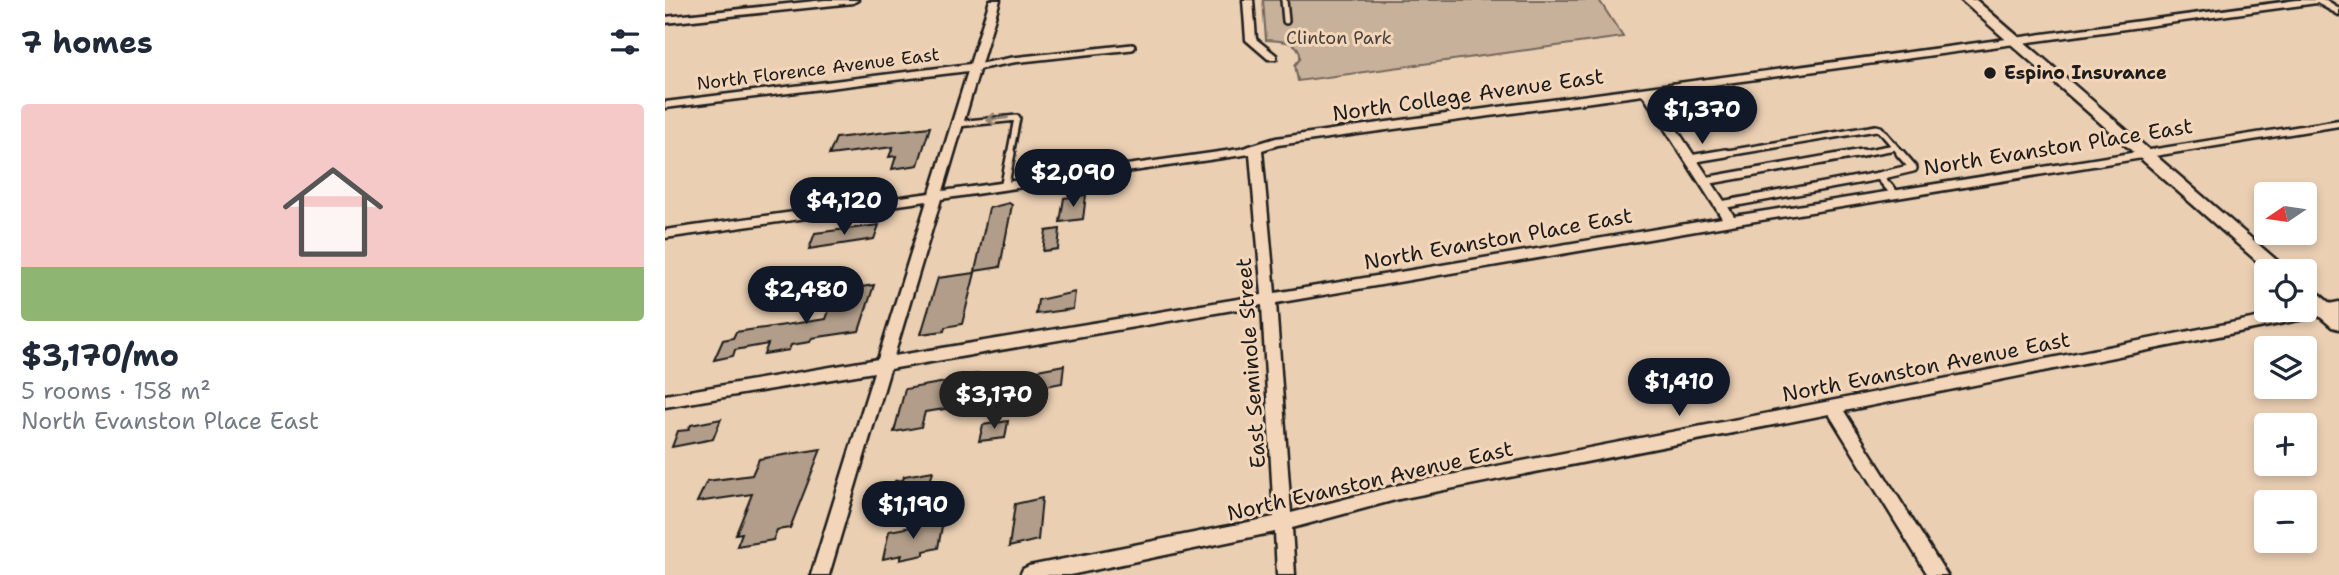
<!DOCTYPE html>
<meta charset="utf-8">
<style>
body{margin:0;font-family:"Shantell Sans",sans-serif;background:#f2f2f3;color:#1f2937;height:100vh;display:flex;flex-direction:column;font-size:26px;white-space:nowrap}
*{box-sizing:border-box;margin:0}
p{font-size:23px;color:#747a83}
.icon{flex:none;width:38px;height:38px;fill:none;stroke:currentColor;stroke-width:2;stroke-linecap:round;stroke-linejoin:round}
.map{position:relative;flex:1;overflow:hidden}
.panel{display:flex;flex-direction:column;background:#fff;width:665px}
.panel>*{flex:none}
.needle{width:46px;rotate:257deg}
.fabs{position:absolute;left:1589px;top:182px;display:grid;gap:14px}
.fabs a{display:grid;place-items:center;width:63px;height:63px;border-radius:7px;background:#fff;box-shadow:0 4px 10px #0003;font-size:35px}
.price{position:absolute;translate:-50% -60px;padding:0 16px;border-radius:24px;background:#111827;color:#fff;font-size:23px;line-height:46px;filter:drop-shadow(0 2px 4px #0008)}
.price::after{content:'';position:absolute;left:50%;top:42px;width:21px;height:16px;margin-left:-10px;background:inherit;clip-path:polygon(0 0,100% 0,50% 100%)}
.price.selected{background:#222;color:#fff}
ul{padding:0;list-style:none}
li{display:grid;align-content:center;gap:14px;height:371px;padding:0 21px}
li span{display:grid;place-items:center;height:217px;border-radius:7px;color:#555}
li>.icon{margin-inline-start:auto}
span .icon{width:126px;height:126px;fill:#fffc;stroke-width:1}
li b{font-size:30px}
h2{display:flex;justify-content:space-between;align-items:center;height:84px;padding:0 21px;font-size:30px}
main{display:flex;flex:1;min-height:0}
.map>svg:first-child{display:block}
.green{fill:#c8b19a;stroke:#72665b;stroke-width:2}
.building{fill:#b19d89;stroke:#1c1c1c;stroke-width:2}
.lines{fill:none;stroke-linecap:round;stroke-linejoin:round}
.lane-far1-casing{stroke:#1c1c1c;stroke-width:10}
.lane-casing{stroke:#1c1c1c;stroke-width:12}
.street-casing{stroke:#1c1c1c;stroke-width:5}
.secondary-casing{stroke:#1c1c1c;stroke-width:5}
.lane-far1{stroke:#f3d6b9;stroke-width:5}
.lane{stroke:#f3d6b9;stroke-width:7}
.street{fill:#f3d6b9;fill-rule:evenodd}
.secondary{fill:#f3d6b9;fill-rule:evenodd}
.oneway{stroke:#928272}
.poi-dot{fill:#1c1c1c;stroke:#f3d6b9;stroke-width:2.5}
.labels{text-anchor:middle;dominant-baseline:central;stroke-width:6;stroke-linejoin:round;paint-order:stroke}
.far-park-label{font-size:18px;fill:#47413c;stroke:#f3d6b9}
.far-street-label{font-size:18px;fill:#1c1c1c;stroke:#f3d6b9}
.far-poi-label{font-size:18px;font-weight:bold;fill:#1c1c1c;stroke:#f3d6b9;text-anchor:start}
.street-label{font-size:21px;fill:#1c1c1c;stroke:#f3d6b9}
</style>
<main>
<section class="panel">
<h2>7 homes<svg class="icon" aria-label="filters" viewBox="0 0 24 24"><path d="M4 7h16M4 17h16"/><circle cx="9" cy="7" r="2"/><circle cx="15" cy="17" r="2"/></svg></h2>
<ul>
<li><span style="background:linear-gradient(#f6c9c9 75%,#8fb573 0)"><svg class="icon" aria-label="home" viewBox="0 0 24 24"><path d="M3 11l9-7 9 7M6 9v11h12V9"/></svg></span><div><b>$3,170/mo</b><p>5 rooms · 158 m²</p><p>North Evanston Place East</p></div></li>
</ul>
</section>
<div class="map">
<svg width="1674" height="575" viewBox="0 0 1674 575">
<rect width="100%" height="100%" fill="#eacfb3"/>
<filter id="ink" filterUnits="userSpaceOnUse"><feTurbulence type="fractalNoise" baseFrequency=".0143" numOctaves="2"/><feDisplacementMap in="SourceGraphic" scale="14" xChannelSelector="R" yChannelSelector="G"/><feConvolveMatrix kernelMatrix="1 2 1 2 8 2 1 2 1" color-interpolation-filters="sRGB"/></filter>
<g filter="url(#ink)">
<!-- green -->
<path class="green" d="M598 0H934L958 37 633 81 630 65 635 59C637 40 616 41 601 40Z"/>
<!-- building -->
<path class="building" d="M265 127 253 165 227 169 231 156 224 157 228 147 164 155 171 138Z
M421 195 418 219 395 222 399 198Z
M344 203 347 205 335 267 310 271 324 208Z
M214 225 209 239 144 249 150 233Z
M395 229 393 249 378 251 381 231Z
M310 273 297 324 280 327 279 331 256 334 273 278Z
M209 285 194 331 147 338 145 342 126 345 124 350 99 354 103 344 70 350 68 356 49 360 58 340 68 338 71 332 161 319 171 291Z
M410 292 408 309 371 314 373 300Z
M399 365 397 383 314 399 313 404 260 412 256 427 229 432 240 389 292 380 293 377 314 374 313 379 340 376Z
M56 419 48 439 7 447 13 431 23 430 26 425Z
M343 421 340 438 314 441 318 425Z
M156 449 125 528 112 530 108 540 72 546 77 533 71 534 87 494 32 502 42 481 87 475 94 459Z
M268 471 262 494 233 500 235 495 227 497 230 481 238 480 239 476Z
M377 498 373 540 344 547 350 504Z
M278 521 273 548 259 551V555L235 560 237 555 218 559 224 531Z"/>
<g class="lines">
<defs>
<path id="lane-far1" d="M619 0 621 21
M311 67 348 60 467 47
M293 124 352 118 345 155
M1051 155 1211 128 1215 129 1237 155
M1187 155 1230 147"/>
<path id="lane" d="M1025 159 1061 153
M1040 181 1197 153
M340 184 346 153
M1230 194 1214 176 1248 168 1235 153
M1056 205 1214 176"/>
<path id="street" d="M160 0H193L188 3 0 23V17Z
M325 0H335L278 191 575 149 611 138 707 124 1632 0H1661L1674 8V15L1652 3 988 93 1069 216 1674 120V126L1066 225 611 303 626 513 734 485 1674 302V312L1179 411 1282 575H1263L1164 414 734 499 627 528 630 575H612L610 532 405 575H355L358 569 364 566 609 517 597 305 225 369 164 575H146L209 372 0 407V395L213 359 262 201 0 238V230L265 193 303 71 0 108V102L305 64ZM978 95 1057 218 610 293 597 150 613 145 707 132ZM585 154 597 295 229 356 276 199Z
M578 0H588L591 39 611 55V59H603L581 40Z"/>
<path id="secondary" d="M1296 0H1311L1624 271H1603Z
M1640 286 1647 288 1674 311V329L1667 327 1640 304Z"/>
</defs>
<!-- lane-far1 casing -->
<use href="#lane-far1" class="lane-far1-casing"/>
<!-- lane casing -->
<use href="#lane" class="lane-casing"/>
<!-- street casing -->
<use href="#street" class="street-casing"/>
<!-- secondary casing -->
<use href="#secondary" class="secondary-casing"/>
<!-- lane-far1 -->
<use href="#lane-far1" class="lane-far1"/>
<!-- lane -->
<use href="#lane" class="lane"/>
<!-- street -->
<use href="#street" class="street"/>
<!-- secondary -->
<use href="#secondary" class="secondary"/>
</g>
<!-- one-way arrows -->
<defs><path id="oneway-shaft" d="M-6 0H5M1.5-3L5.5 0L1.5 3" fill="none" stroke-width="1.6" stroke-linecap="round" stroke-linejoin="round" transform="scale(1.75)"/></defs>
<use class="oneway" href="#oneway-shaft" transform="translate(332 119) rotate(174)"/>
</g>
<!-- markers -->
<circle class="poi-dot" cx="1325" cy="73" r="7"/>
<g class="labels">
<!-- far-park labels -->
<g class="far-park-label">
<text x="674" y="38">Clinton Park</text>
</g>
<!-- far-street labels -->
<g class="far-street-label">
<text transform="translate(153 69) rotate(-7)">North Florence Avenue East</text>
</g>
<!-- far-poi labels -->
<g class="far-poi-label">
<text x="1339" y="73">Espino Insurance</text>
</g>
<!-- street labels -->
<g class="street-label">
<text transform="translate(803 95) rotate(-8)">North College Avenue East</text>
<text transform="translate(1393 147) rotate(-9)">North Evanston Place East</text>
<text transform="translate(833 239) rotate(-10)">North Evanston Place East</text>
<text transform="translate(586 363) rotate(-94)">East Seminole Street</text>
<text transform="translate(1261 367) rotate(-11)">North Evanston Avenue East</text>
<text transform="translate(705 481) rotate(-13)">North Evanston Avenue East</text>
</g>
</g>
</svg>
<div class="fabs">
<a><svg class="needle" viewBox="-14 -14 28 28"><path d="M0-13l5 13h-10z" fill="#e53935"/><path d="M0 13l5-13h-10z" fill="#747a83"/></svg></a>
<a><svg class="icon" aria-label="locate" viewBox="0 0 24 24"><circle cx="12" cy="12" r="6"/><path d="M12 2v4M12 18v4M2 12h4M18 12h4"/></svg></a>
<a><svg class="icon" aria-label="layers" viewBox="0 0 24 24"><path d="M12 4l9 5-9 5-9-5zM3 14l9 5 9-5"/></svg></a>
<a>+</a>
<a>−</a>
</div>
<b class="price" style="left:1037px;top:146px">$1,370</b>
<b class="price" style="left:408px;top:209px">$2,090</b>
<b class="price" style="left:179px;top:237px">$4,120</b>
<b class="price" style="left:141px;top:326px">$2,480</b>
<b class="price" style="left:1014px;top:418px">$1,410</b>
<b class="price selected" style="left:329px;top:431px">$3,170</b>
<b class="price" style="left:248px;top:541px">$1,190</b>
</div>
</main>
